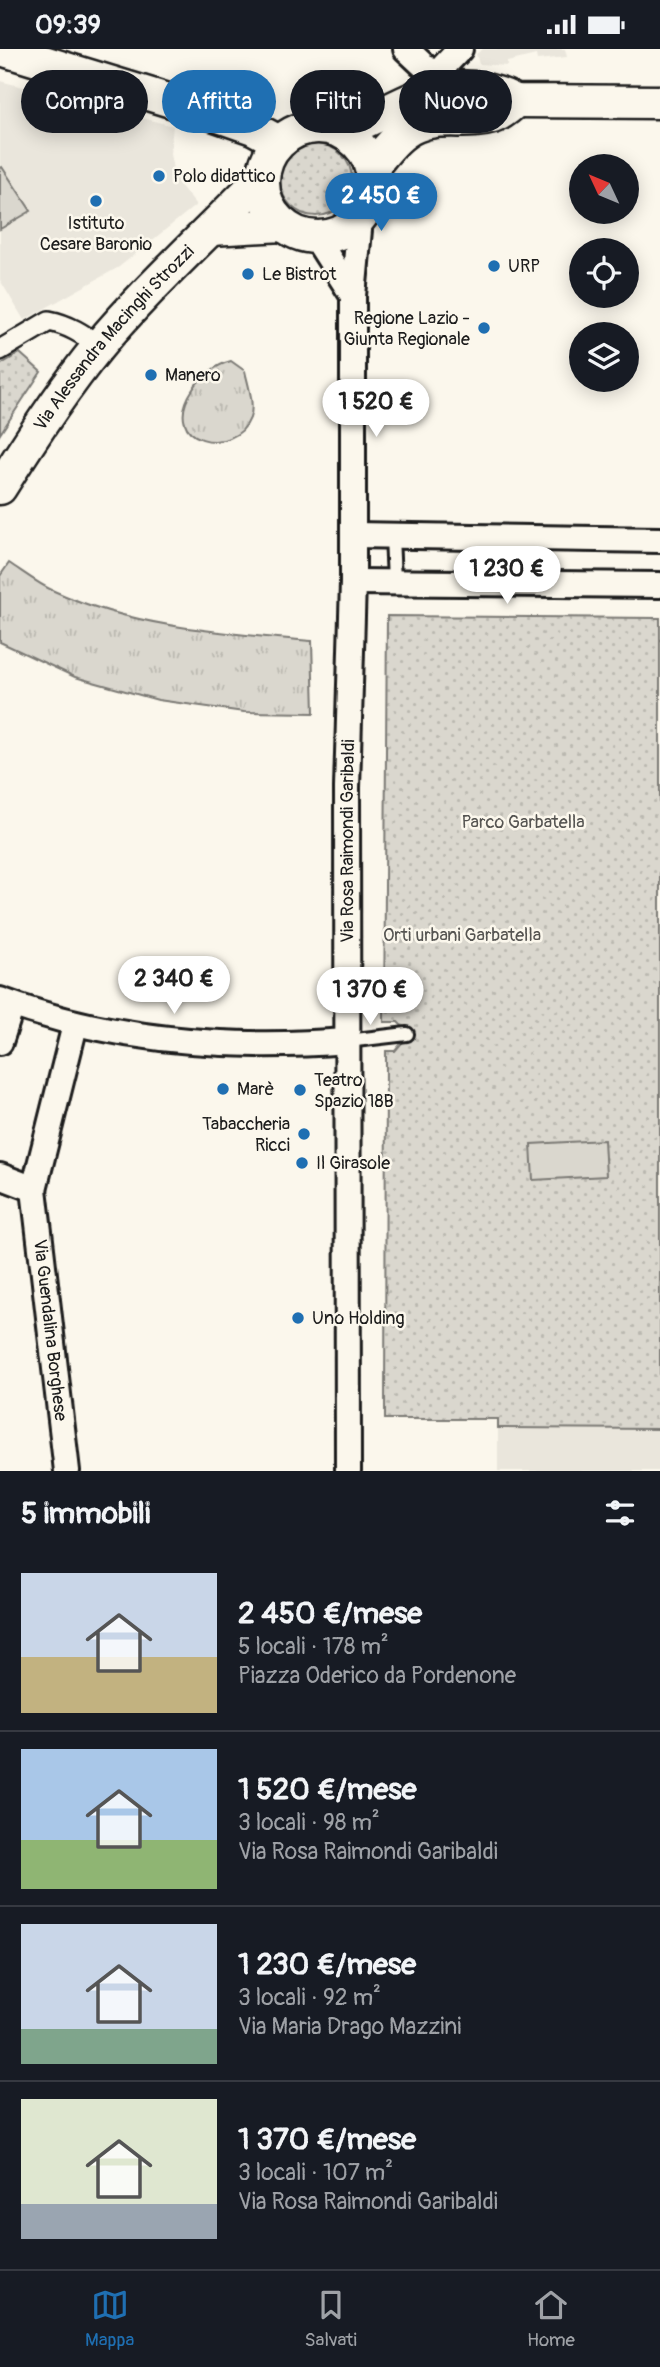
<!DOCTYPE html>
<html lang="it">
<meta charset="utf-8">
<style>
body{margin:0;font-family:Pangolin,sans-serif;background:#20242c;color:#f1f3f6;height:100vh;display:flex;flex-direction:column;font-size:26px;white-space:nowrap}
*{box-sizing:border-box;margin:0}
p{font-size:23px;color:#9ea1a6}
.icon{flex:none;width:38px;height:38px;fill:none;stroke:currentColor;stroke-width:2;stroke-linecap:round;stroke-linejoin:round}
.map{position:relative;height:1422px;overflow:hidden}
.details{display:flex;flex-direction:column;background:#171b24;flex:1}
.details>*{flex:none}
.guide{position:absolute;left:21px;top:21px;width:620px;height:63px;display:flex;gap:14px}
.needle{width:46px;rotate:314deg}
.buttons{position:absolute;left:569px;top:105px;display:grid;gap:14px}
.buttons a{display:grid;place-items:center;width:70px;height:70px;border-radius:50%;background:#171b24;box-shadow:0 4px 18px #0003;font-size:35px}
.price{position:absolute;translate:-50% -60px;padding:0 16px;border-radius:24px;background:#fff;color:#222;font-size:23px;line-height:46px;filter:drop-shadow(0 2px 4px #0008)}
.price::after{content:'';position:absolute;left:50%;top:42px;width:21px;height:16px;margin-left:-10px;background:inherit;clip-path:polygon(0 0,100% 0,50% 100%)}
.price.current{background:#1f6fb2;color:#fff}
ul{padding:0;list-style:none}
li{display:flex;align-items:center;gap:21px;height:175px;padding:0 21px}
li+li{border-top:2px solid #363941}
li span{display:grid;place-items:center;flex:none;width:196px;height:140px;border-radius:0px;color:#555}
li>.icon{margin-inline-start:auto}
span .icon{width:84px;height:84px;fill:#fffc;stroke-width:1}
li b{font-size:30px}
h2{display:flex;justify-content:space-between;align-items:center;height:84px;padding:0 21px;font-size:30px}
.pill{padding:0 24px;border-radius:32px;background:#171b24;box-shadow:0 4px 18px #0003;font-size:24px;line-height:63px}
.pill.current{background:#1f6fb2;color:#fff}
.status{display:flex;justify-content:space-between;align-items:center;height:49px;padding:0 35px;background:#171b24;direction:ltr}
.status svg{height:19px;fill:currentColor}
.tabs{display:flex;justify-content:space-around;align-items:center;height:98px;border-top:2px solid #363941;background:#171b24;font-size:19px;color:#9ea1a6}
.tabs a{display:grid;justify-items:center;gap:4px}
.tabs .current{color:#1f6fb2}
.map>svg:first-child{display:block}
.built{fill:#eae6dc}
.grass{fill:url(#grass-tufts);stroke:#7b7a75;stroke-width:2}
.park{fill:url(#park-dots);stroke:#7b7a75;stroke-width:2}
.pitch{fill:#dad7ce;stroke:#7b7a75;stroke-width:2}
.lines{fill:none;stroke-linecap:round;stroke-linejoin:round}
.service-casing{stroke:#1c1c1c;stroke-width:18}
.pedestrian-casing{stroke:#1c1c1c;stroke-width:24}
.minor-casing{stroke:#1c1c1c;stroke-width:30}
.tertiary-casing{stroke:#1c1c1c;stroke-width:37}
.service{stroke:#fbf7ec;stroke-width:12}
.pedestrian{stroke:#fbf7ec;stroke-width:19}
.minor{stroke:#fbf7ec;stroke-width:24}
.tertiary{stroke:#fbf7ec;stroke-width:32}
.poi-dot{fill:#1f6fb2;stroke:#fbf7ec;stroke-width:2.5}
.labels{text-anchor:middle;dominant-baseline:central;stroke-width:5;stroke-linejoin:round;paint-order:stroke}
.poi-label{font-size:18px;fill:#1c1c1c;stroke:#fbf7ec;text-anchor:start}
.street-label{font-size:18px;fill:#1c1c1c;stroke:#fbf7ec}
.park-label{font-size:18px;fill:#555451;stroke:#fbf7ec}
</style>
<div class="status"><b>09:39</b><svg viewBox="0 0 49 12"><path d="M0 12V9h3v3zM5 12V6h3v6zM10 12V3h3v9zM15 12V0h3v12zM26 1h20v11H26zM47 4h2v5h-2z"/></svg></div>
<div class="map">
<svg width="660" height="1422" viewBox="0 0 660 1422">
<defs>
<pattern id="grass-tufts" width="24" height="20" patternUnits="userSpaceOnUse" patternTransform="scale(1.75)"><rect width="24" height="20" fill="#dad7ce"/><path d="M3 7l-1-3M5 7V3M7 7l1-3M15 17l-1-3M17 17v-4M19 17l1-3" fill="none" stroke="#bab8b0"/></pattern>
<pattern id="park-dots" width="8" height="8" patternUnits="userSpaceOnUse" patternTransform="scale(1.75)"><rect width="8" height="8" fill="#dad7ce"/><path d="M2 2h.1M6 6h.1" fill="none" stroke="#bab8b0" stroke-width="1.8" stroke-linecap="round"/></pattern>
</defs>
<rect width="100%" height="100%" fill="#fbf7ec"/>
<filter id="ink" filterUnits="userSpaceOnUse"><feTurbulence type="fractalNoise" baseFrequency=".0143" numOctaves="2"/><feDisplacementMap in="SourceGraphic" scale="14" xChannelSelector="R" yChannelSelector="G"/><feConvolveMatrix kernelMatrix="1 2 1 2 8 2 1 2 1" color-interpolation-filters="sRGB"/></filter>
<g filter="url(#ink)">
<!-- built -->
<path class="built" d="M483 0H565L567 8 537 11 536 6 507 13V17L479 15 476 5Z
M0 32 173 77 170 105 173 120 180 136 196 156 119 218 24 271 0 231Z
M498 1379 660 1380V1422H498Z"/>
<!-- grass -->
<path class="grass" d="M231 312 245 322C248 336 255 355 250 369 235 409 157 395 193 340 201 327 216 316 231 312Z
M9 514C23 523 38 535 54 542 135 579 224 584 312 592L314 664 244 663 158 651 75 628 0 593V527Z"/>
<!-- park -->
<path class="park" d="M280 131a36 36 0 1 1 72 0a36 36 0 1 1-72 0Z
M20 304 41 323 0 385V316Z
M387 567 660 569V1380L498 1379V1370H385L386 1002H395L406 989 407 982 398 973H384Z"/>
<!-- pitch -->
<path class="pitch" d="M2 118 31 162 0 180V119Z
M604 1091 606 1127 533 1131 531 1095Z"/>
<g class="lines">
<defs>
<path id="service" d="M392 487 394 532
M347 992 407 985"/>
<path id="pedestrian" d="M0 301 49 272C69 276 83 285 99 297"/>
<g id="minor">
<path d="M406 0 437 29 443 39"/>
<path d="M437 29 444 17 460 0"/>
<path d="M316 189 353 247"/>
<path d="M354 486 660 491"/>
<path d="M353 533 660 536"/>
<path d="M0 951C111 992 230 1001 347 992"/>
<path d="M0 993 12 956"/>
<path d="M0 1127 34 1140 75 976"/>
<path id="s1" d="M34 1140 67 1422"/>
<path id="s2" d="M348 1422 347 739 353 533V247L360 170"/>
</g>
<g id="tertiary">
<path d="M1 0 207 63 253 79 279 93"/>
<circle cx="318" cy="133" r="55"/>
<path d="M342 82C406 59 443 16 516 52L660 53"/>
<path d="M372 118C385 103 397 85 416 77 441 66 468 76 493 68 502 65 509 58 516 52"/>
<path d="M211 180 284 176"/>
<path id="s3" d="M0 439C30 391 61 343 97 299 148 238 208 184 263 127"/>
</g>
</defs>
<!-- service casing -->
<use href="#service" class="service-casing"/>
<!-- pedestrian casing -->
<use href="#pedestrian" class="pedestrian-casing"/>
<!-- minor casing -->
<use href="#minor" class="minor-casing"/>
<!-- tertiary casing -->
<use href="#tertiary" class="tertiary-casing"/>
<!-- service -->
<use href="#service" class="service"/>
<!-- pedestrian -->
<use href="#pedestrian" class="pedestrian"/>
<!-- minor -->
<use href="#minor" class="minor"/>
<!-- tertiary -->
<use href="#tertiary" class="tertiary"/>
</g>
</g>
<!-- markers -->
<g class="poi-dot">
<circle cx="159" cy="127" r="7"/>
<circle cx="96" cy="152" r="7"/>
<circle cx="494" cy="217" r="7"/>
<circle cx="248" cy="225" r="7"/>
<circle cx="484" cy="279" r="7"/>
<circle cx="151" cy="326" r="7"/>
<circle cx="223" cy="1040" r="7"/>
<circle cx="300" cy="1041" r="7"/>
<circle cx="304" cy="1085" r="7"/>
<circle cx="302" cy="1114" r="7"/>
<circle cx="298" cy="1269" r="7"/>
</g>
<g class="labels">
<!-- poi labels -->
<g class="poi-label">
<text x="173" y="127">Polo didattico</text>
<text x="96" y="174" text-anchor="middle">Istituto<tspan x="96" dy="21">Cesare Baronio</tspan></text>
<text x="508" y="217">URP</text>
<text x="262" y="225">Le Bistrot</text>
<text x="470" y="269" text-anchor="end">Regione Lazio -<tspan x="470" dy="21">Giunta Regionale</tspan></text>
<text x="165" y="326">Manero</text>
<text x="314" y="1031">Teatro<tspan x="314" dy="21">Spazio 18B</tspan></text>
<text x="237" y="1040">Marè</text>
<text x="290" y="1075" text-anchor="end">Tabaccheria<tspan x="290" dy="21">Ricci</tspan></text>
<text x="316" y="1114">Il Girasole</text>
<text x="312" y="1269">Uno Holding</text>
</g>
<!-- street labels -->
<g class="street-label">
<text stroke="none"><textPath href="#s3" startOffset="189">Via Alessandra Macinghi Strozzi</textPath></text>
<text stroke="none"><textPath href="#s2" startOffset="630">Via Rosa Raimondi Garibaldi</textPath></text>
<text stroke="none"><textPath href="#s1" startOffset="142">Via Guendalina Borghese</textPath></text>
</g>
<!-- park labels -->
<g class="park-label">
<text x="523" y="773">Parco Garbatella</text>
<text x="462" y="886">Orti urbani Garbatella</text>
</g>
</g>
</svg>
<div class="buttons">
<a><svg class="needle" viewBox="-14 -14 28 28"><path d="M0-13l5 13h-10z" fill="#e53935"/><path d="M0 13l5-13h-10z" fill="#9ea1a6"/></svg></a>
<a><svg class="icon" aria-label="locate" viewBox="0 0 24 24"><circle cx="12" cy="12" r="6"/><path d="M12 2v4M12 18v4M2 12h4M18 12h4"/></svg></a>
<a><svg class="icon" aria-label="layers" viewBox="0 0 24 24"><path d="M12 4l9 5-9 5-9-5zM3 14l9 5 9-5"/></svg></a>
</div>
<b class="price current" style="left:381px;top:184px">2 450 €</b>
<b class="price" style="left:376px;top:390px">1 520 €</b>
<b class="price" style="left:507px;top:557px">1 230 €</b>
<b class="price" style="left:174px;top:967px">2 340 €</b>
<b class="price" style="left:370px;top:978px">1 370 €</b>
<div class="guide">
<a class="pill">Compra</a>
<a class="pill current">Affitta</a>
<a class="pill">Filtri</a>
<a class="pill">Nuovo</a>
</div>
</div>
<section class="details">
<h2>5 immobili<svg class="icon" aria-label="filters" viewBox="0 0 24 24"><path d="M4 7h16M4 17h16"/><circle cx="9" cy="7" r="2"/><circle cx="15" cy="17" r="2"/></svg></h2>
<ul>
<li><span style="background:linear-gradient(#c9d6e8 60%,#c2b280 0)"><svg class="icon" aria-label="home" viewBox="0 0 24 24"><path d="M3 11l9-7 9 7M6 9v11h12V9"/></svg></span><div><b>2 450 €/mese</b><p>5 locali · 178 m²</p><p>Piazza Oderico da Pordenone</p></div></li>
<li><span style="background:linear-gradient(#a9c7e8 65%,#8fb573 0)"><svg class="icon" aria-label="home" viewBox="0 0 24 24"><path d="M3 11l9-7 9 7M6 9v11h12V9"/></svg></span><div><b>1 520 €/mese</b><p>3 locali · 98 m²</p><p>Via Rosa Raimondi Garibaldi</p></div></li>
<li><span style="background:linear-gradient(#c9d6e8 75%,#7fa58c 0)"><svg class="icon" aria-label="home" viewBox="0 0 24 24"><path d="M3 11l9-7 9 7M6 9v11h12V9"/></svg></span><div><b>1 230 €/mese</b><p>3 locali · 92 m²</p><p>Via Maria Drago Mazzini</p></div></li>
<li><span style="background:linear-gradient(#dfe7d0 75%,#9aa5b1 0)"><svg class="icon" aria-label="home" viewBox="0 0 24 24"><path d="M3 11l9-7 9 7M6 9v11h12V9"/></svg></span><div><b>1 370 €/mese</b><p>3 locali · 107 m²</p><p>Via Rosa Raimondi Garibaldi</p></div></li>
</ul>
</section>
<nav class="tabs">
<a class="current"><svg class="icon" aria-label="map" viewBox="0 0 24 24"><path d="M3 6l6-2 6 2 6-2v14l-6 2-6-2-6 2zM9 4v14M15 6v14"/></svg>Mappa</a>
<a><svg class="icon" aria-label="saved" viewBox="0 0 24 24"><path d="M7 4h10v16l-5-4-5 4z"/></svg>Salvati</a>
<a><svg class="icon" aria-label="home" viewBox="0 0 24 24"><path d="M3 11l9-7 9 7M6 9v11h12V9"/></svg>Home</a>
</nav>
